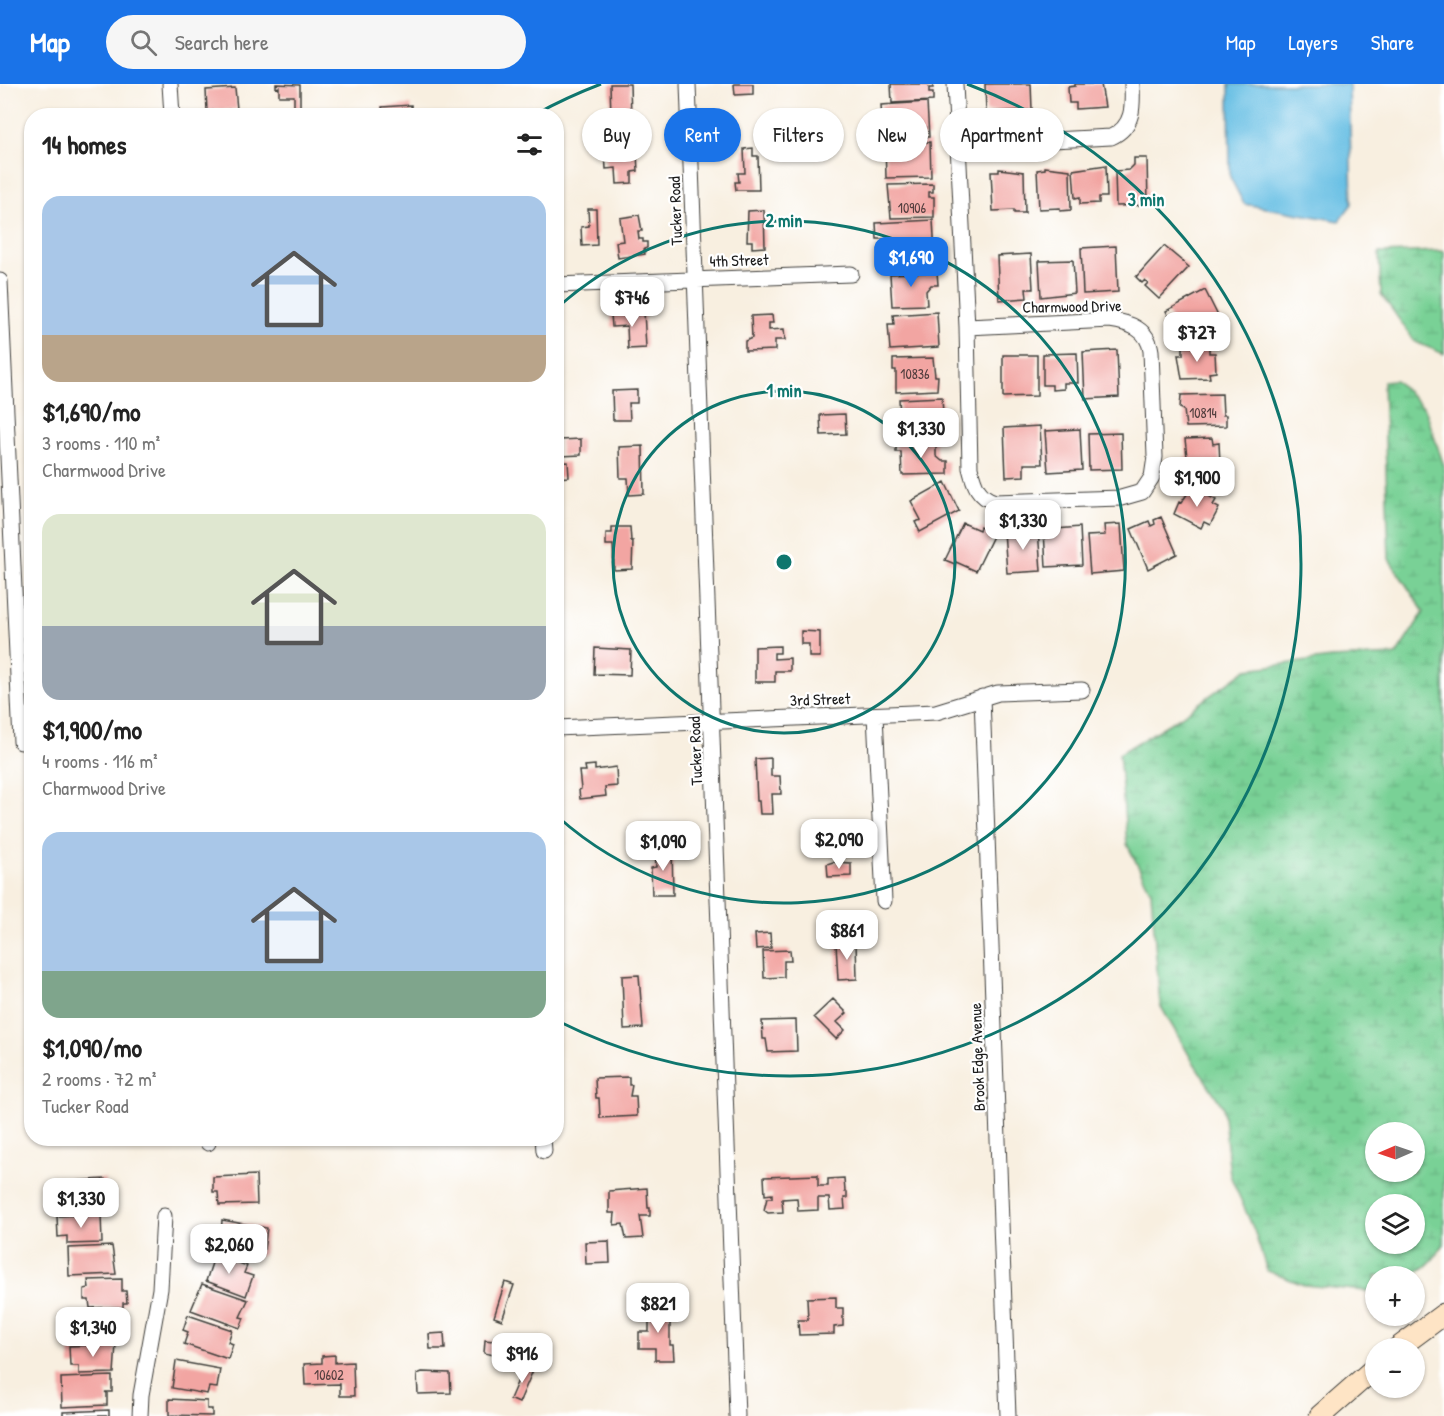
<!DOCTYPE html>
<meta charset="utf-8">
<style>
body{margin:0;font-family:"Patrick Hand",sans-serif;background:#f6f6f6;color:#222;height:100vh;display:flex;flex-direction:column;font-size:22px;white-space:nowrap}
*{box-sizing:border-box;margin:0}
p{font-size:20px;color:#767676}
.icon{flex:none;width:33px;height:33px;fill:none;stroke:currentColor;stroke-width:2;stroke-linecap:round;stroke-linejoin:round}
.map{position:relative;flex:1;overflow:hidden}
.details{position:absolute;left:24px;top:24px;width:540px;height:1038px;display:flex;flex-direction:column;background:#fff;border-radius:24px;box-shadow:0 2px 4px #0004}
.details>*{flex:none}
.banner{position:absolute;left:582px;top:24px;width:570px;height:54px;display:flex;gap:12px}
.needle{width:39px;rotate:268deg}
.buttons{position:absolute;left:1365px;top:1038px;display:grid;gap:12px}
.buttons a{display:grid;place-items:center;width:60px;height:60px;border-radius:50%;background:#fff;box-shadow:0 2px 4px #0004;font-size:30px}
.price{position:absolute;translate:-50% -51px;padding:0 14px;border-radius:12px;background:#fff;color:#222;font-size:20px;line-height:39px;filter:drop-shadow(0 2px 3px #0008)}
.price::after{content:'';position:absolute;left:50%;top:36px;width:18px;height:14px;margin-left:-9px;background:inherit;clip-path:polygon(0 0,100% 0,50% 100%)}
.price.on{background:#1a73e8;color:#fff}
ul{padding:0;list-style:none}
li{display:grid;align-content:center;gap:12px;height:318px;padding:0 18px}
li span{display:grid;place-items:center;height:186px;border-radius:18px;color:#555}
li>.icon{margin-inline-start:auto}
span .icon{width:108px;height:108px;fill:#fffc;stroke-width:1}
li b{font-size:26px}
h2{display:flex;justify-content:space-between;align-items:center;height:72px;padding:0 18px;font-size:26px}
.chip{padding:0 21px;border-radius:27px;background:#fff;box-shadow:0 2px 4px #0004;font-size:21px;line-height:54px}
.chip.on{background:#1a73e8;color:#fff}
header{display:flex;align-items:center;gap:36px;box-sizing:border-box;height:84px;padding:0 30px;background:#1a73e8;color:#fff}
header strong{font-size:28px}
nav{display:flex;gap:33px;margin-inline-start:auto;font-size:21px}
.search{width:420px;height:54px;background:#f6f6f6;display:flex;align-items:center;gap:15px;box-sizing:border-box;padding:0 21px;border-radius:33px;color:#767676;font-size:22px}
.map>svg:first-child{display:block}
.wetland{fill:url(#wetland-marsh);stroke:#4a7659;stroke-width:1.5;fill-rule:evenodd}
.water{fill:#67bfe4;stroke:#426e80;stroke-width:1.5}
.building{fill:#f2a5a2}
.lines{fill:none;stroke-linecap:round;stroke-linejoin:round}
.street-casing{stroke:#3d3c39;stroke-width:17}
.secondary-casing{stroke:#3d3c39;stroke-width:23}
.street{stroke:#fff;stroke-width:15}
.secondary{stroke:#fee4c5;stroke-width:21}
.ring{fill:none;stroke:#0f766e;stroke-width:3}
.labels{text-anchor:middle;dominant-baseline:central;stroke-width:4.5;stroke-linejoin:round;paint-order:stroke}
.number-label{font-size:14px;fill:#523e3e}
.street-label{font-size:16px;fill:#1c1c1c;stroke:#fff}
.centre{fill:#0f766e;stroke:#fff;stroke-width:3}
.ring-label{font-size:18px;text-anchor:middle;font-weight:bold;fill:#0f766e;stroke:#fff;stroke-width:4.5;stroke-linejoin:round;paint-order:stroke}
</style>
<header>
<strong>Map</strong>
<div class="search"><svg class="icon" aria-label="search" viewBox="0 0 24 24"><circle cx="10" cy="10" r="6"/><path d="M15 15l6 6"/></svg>Search here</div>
<nav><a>Map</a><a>Layers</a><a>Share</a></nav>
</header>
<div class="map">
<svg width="1444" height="1332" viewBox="0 0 1444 1332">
<defs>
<pattern id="wetland-marsh" width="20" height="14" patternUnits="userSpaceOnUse" patternTransform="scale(1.5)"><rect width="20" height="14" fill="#79d196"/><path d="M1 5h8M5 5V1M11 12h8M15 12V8" fill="none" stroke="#68b381"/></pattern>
</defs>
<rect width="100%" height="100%" fill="#fff"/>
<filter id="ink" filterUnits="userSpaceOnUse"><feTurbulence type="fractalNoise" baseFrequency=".0167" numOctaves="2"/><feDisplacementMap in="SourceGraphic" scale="12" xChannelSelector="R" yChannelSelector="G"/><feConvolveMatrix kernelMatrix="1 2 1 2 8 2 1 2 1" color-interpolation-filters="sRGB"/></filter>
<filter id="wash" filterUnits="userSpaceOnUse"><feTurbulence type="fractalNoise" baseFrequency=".008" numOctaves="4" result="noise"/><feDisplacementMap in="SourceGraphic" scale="24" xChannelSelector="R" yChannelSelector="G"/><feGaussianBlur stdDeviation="1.35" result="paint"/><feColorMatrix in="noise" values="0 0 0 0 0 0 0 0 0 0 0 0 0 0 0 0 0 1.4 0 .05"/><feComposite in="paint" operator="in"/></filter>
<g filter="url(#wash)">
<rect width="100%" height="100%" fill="#f8efe0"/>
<!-- wetland -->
<path class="wetland" d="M1444 167V270L1415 258 1381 210 1379 169Z
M1395 296 1425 325 1444 382V1160C1423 1193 1412 1192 1376 1192L1375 1208 1304 1201 1267 1187 1254 1146 1230 1091 1223 1023 1192 976 1160 921 1151 808 1127 760 1119 670 1180 633 1247 585 1331 574 1396 571 1424 528 1389 475 1383 297ZM1376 1048H1414V1088H1376ZM1376 1120H1414V1160H1376Z"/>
<!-- water -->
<path class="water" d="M1229 0H1349L1352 120 1339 137 1244 120 1230 93Z"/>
<g id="blocks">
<!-- building -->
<path class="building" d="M276 0 300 1V25H294V12H279V3L276 4Z
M610 0H630L631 32 611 33Z
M734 0H753V10L735 11Z
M891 0H933V4H929V9H933V17L892 19Z
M985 0H1031L1032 26 986 28Z
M1075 0H1101L1105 23 1076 25V19H1069L1068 3 1075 2Z
M235 4 237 25 207 27 206 6Z
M927 18 929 53 883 55 881 21Z
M411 21 412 32H383L382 23Z
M930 58 931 93 886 94 885 59Z
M753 64V72H758L759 106H736L735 98H739L738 89H745L744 65Z
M631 68V70H637L638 87 632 88V99L617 100 616 84 606 85 605 69Z
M1134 74H1147L1148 121 1116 122 1115 87 1129 86 1134 81Z
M1106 81 1107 113H1099V119L1080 120V113L1075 114 1073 86Z
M1045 83 1070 86 1071 126 1060 127V124L1039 125 1037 86 1045 85Z
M999 85 1024 88 1025 129H1014V126L993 127 991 88H999Z
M933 100V108H929V113H934V133L891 134 888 101Z
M588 125H596L597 161 582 162 581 143 589 142Z
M764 126 765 163 752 164V157H747L748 127Z
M639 131 642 147H638L639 155H643V158H647V164L644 165 645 170 618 174 616 158 623 157 620 134Z
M933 136 935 171 888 173 887 155H877L876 139Z
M1116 162 1118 208 1083 210 1081 164Z
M1164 162 1189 183 1159 215 1145 202 1148 199 1145 196 1142 199 1136 193Z
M1031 170 1033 205H1026L1027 214 999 216 997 172Z
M1073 176 1075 209 1041 213 1039 177Z
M937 188 938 201H931L926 207 927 221 892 222 890 190Z
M1205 206 1220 236 1182 256 1166 227Z
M644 227 646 264 628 265 627 242 612 243 611 230Z
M937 228 939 263 890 266 888 240H894L893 231Z
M772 231 773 239H769V246L784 245 785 256H775V266L745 267V257L752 254 751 232Z
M1209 262V269H1215L1216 288 1209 289 1210 294 1182 295 1178 271H1183V263Z
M1117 266 1119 313 1085 315 1083 268Z
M1077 269 1078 299H1064V305L1052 306V301H1043V270Z
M1003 271H1037V312L1003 313Z
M933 274 935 292H938L937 306 896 308V286H893V275Z
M637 306V319H629L630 336H613L612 307Z
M1222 310 1223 331H1226V342L1186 343 1184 326 1180 324 1181 311Z
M942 313 944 347 901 350 899 315Z
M845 330 846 350 821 351 820 331Z
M1040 342 1042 380H1024V392L1006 393 1004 344Z
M1080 345 1082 386 1048 388 1045 347Z
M1121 349 1122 385 1089 386 1088 350Z
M1212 354 1213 360 1219 359 1220 379H1213L1214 386 1188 387 1187 380H1184V373H1187L1185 355Z
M581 355V371L561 372 560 356Z
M936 357V372L942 377H948V390L902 391 901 368H896V359Z
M643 362 644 410 629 411 628 394H620L619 363Z
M568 378 569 393 556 394V379Z
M945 398 959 427 920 448 915 438 921 436 911 417Z
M1192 403 1216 416 1213 421 1219 424 1210 441 1204 438 1201 444 1174 430 1179 418 1181 419Z
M1161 433 1177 470 1148 485 1131 445 1149 437 1151 442 1155 440 1154 436Z
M963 439 979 446 980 443 994 450 976 487 956 478 955 480 945 476Z
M1121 440 1124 487 1090 490 1087 452 1105 451 1104 441Z
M612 443H630L631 457H633L632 485 614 486 613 461H606V449H612Z
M1080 443 1082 481 1046 483 1044 446Z
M1038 445 1041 487 1007 489 1004 447Z
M801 547 820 548V573H809V560H801Z
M780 562V569H774V575L790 574V587H775V598H755V563Z
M595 564 631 566 630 591 594 590Z
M771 674V692H780L781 710H772L773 730H760L759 717H757L755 675Z
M595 681V686L616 683 617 702 605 703 606 712 580 715 579 706 581 705 579 687H586L585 682Z
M672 762 673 811H652L651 784 656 783 655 763Z
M833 778 851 779V792L828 793 827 780Z
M770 849 771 864 756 865 755 850Z
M856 858 857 895 838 896 836 859Z
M790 866 791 877H784V893L764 894 763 867Z
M639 891 643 944 624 945 622 892Z
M833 915 847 929 837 938 845 946 836 955 814 933Z
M796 936 797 967 768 968 766 955H763L762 937Z
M629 993V1001H632L630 1012H636L637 1032 600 1034 599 1014H596L595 994Z
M141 1054H167V1058L141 1060Z
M256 1091 257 1120 219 1121 218 1108H213V1093Z
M818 1091V1102H828V1095L844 1094 845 1108H847V1114H844L845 1125 830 1126 829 1114H818V1126L798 1127 797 1114 782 1115 783 1128 768 1129 764 1126 767 1114H772V1110L765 1111 764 1093Z
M105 1095 106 1122 73 1124 72 1097Z
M647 1104 648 1124H650V1132H640L643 1154 626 1155 623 1140 614 1141 615 1129H609V1107Z
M101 1130 102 1159 67 1160V1152L58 1153 57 1132Z
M222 1136 267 1144 263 1172 220 1165Z
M609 1157 610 1179 586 1180 585 1158Z
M112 1162 116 1190 69 1192 68 1164Z
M215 1170 247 1182 244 1189 253 1192 246 1212 206 1197Z
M122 1195V1207H126L127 1219H123V1223L90 1224 89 1216H84V1205L89 1204 88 1196Z
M505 1198 514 1201 502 1236 494 1233Z
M202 1200 248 1216 240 1233 244 1234 240 1244 191 1226Z
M836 1213V1224H843V1242L834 1243V1250L799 1251 798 1236H808L807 1214Z
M649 1223H670V1261H673L674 1276H655V1264H639V1248H649Z
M119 1227 120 1240H123V1248H119V1255L76 1257V1237H85L84 1228Z
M188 1231 232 1246 228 1258 233 1260 228 1275 184 1260 188 1248 183 1246Z
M444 1249 445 1265H430L429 1250Z
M485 1256 501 1258 499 1272 484 1269Z
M116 1260 114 1289 79 1290V1282H70L69 1262Z
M335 1271V1279L353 1278 354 1312H340V1300L305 1301 304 1280 322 1279V1272Z
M176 1277 220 1285 217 1304 209 1303 207 1310 172 1304Z
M525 1280 534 1284 519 1319 510 1315Z
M422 1288 450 1289 451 1309 418 1310 417 1290Z
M112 1292V1308H105L107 1309V1321L62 1323 61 1294Z
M169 1315 207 1317V1325H212V1332L169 1331Z
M109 1326V1332H63V1328Z"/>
</g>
</g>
<g filter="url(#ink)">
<use href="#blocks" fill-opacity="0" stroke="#3d3c39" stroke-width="1.5"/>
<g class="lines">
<defs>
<path id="street" d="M170 0 172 32
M688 0 737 1332
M955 0 967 243 970 384C974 400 978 413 995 418L1121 414 1142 408 1152 393 1155 373 1151 267C1148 245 1130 239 1110 236L967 243
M958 61 1111 53C1134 43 1133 22 1132 0
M0 197 21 658H32
M556 201 851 190
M982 613 1008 1332
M875 631 884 817
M556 644 936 628 998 609 1082 606
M208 1054V1059
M543 1054 544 1067
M140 1332 141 1311 160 1205 164 1132"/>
<path id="secondary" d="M1398 1264 1444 1230
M1320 1332 1376 1283"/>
</defs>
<!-- street casing -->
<use href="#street" class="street-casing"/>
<!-- secondary casing -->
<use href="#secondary" class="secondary-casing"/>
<!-- street -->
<use href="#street" class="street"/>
<!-- secondary -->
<use href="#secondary" class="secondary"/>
</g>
</g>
<!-- distance rings -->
<g class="ring">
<circle cx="784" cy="478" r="171"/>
<path d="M558 223A341 341 0 1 1 558 733"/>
<path d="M536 30A512 512 0 0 1 601 0M967 0A512 512 0 1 1 560 938"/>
</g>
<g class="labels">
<!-- number labels -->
<g class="number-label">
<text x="912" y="123">10906</text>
<text x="915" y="289">10836</text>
<text x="1203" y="328">10814</text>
<text x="329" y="1290">10602</text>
</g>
<!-- street labels -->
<g class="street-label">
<text transform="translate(675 127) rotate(-92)">Tucker Road</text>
<text transform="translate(739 176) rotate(-2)">4th Street</text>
<text transform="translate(1072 222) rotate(-1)">Charmwood Drive</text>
<text transform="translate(820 615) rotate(-2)">3rd Street</text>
<text transform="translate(695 667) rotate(-92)">Tucker Road</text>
<text transform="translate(977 973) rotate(-92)">Brook Edge Avenue</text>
</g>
</g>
<circle cx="784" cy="478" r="9" class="centre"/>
<g class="ring-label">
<text x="1146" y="122">3 min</text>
<text x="784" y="143">2 min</text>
<text x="784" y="313">1 min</text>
</g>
</svg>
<div class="buttons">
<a><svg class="needle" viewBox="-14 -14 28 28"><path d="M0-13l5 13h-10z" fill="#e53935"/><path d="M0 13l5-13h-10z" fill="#767676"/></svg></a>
<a><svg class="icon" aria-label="layers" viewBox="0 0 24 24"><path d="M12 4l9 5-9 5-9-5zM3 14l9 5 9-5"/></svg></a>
<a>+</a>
<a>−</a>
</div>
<b class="price on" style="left:911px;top:204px">$1,690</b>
<b class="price" style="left:632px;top:244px">$746</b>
<b class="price" style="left:1197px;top:279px">$727</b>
<b class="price" style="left:921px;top:375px">$1,330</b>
<b class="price" style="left:1197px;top:424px">$1,900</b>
<b class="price" style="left:1023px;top:467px">$1,330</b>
<b class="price" style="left:839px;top:786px">$2,090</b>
<b class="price" style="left:663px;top:788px">$1,090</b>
<b class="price" style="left:847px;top:877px">$861</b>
<b class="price" style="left:81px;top:1145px">$1,330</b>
<b class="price" style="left:229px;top:1191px">$2,060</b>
<b class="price" style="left:658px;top:1250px">$821</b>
<b class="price" style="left:93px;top:1274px">$1,340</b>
<b class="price" style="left:522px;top:1300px">$916</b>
<div class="banner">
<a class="chip">Buy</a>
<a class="chip on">Rent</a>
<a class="chip">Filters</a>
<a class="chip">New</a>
<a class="chip">Apartment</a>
</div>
<section class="details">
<h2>14 homes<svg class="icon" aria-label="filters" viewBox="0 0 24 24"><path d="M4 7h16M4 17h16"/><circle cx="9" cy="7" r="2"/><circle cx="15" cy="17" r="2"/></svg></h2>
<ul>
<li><span style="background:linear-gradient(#a9c7e8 75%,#b9a48a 0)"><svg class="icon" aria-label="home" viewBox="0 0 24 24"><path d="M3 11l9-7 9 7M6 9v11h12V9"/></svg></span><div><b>$1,690/mo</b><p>3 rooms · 110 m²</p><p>Charmwood Drive</p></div></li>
<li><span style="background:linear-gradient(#dfe7d0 60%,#9aa5b1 0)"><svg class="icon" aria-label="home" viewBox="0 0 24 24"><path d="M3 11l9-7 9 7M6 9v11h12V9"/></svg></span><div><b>$1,900/mo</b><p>4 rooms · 116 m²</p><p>Charmwood Drive</p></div></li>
<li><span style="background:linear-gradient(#a9c7e8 75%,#7fa58c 0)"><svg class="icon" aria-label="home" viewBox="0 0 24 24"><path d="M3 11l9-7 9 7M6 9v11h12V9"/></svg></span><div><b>$1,090/mo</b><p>2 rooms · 72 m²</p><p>Tucker Road</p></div></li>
</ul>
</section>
</div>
